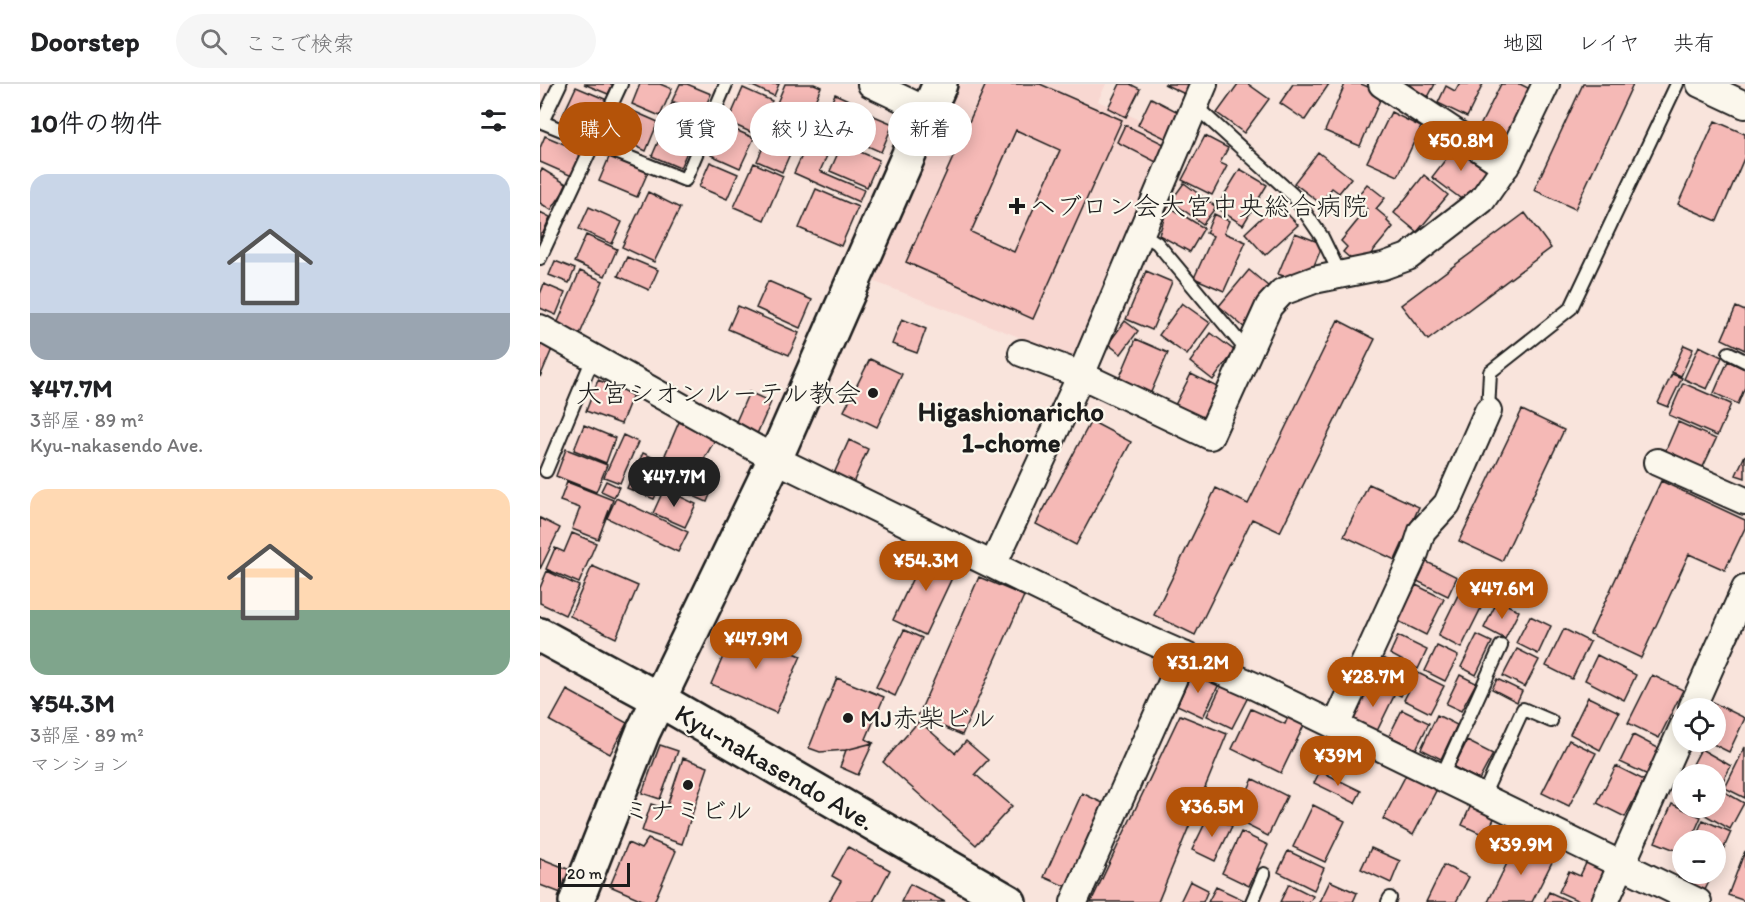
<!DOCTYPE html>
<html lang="ja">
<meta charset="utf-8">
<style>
body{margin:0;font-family:Itim,"Klee One",sans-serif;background:#f6f6f6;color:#202124;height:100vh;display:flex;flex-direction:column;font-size:22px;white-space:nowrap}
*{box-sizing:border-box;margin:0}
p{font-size:20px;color:#757577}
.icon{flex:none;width:33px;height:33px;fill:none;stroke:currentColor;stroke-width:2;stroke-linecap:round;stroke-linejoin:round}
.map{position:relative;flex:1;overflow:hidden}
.side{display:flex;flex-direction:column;background:#fff;width:540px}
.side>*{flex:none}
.banner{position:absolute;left:18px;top:18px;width:570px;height:54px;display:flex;gap:12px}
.controls{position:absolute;left:1132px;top:614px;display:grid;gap:12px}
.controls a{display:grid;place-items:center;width:54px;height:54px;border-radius:50%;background:#fff;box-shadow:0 3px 15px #0003;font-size:30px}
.scale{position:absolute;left:18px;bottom:15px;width:72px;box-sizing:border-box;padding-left:6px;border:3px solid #1c1c1c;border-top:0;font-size:16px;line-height:21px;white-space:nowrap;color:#1c1c1c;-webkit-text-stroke:4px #fbf7ec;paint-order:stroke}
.price{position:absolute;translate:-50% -51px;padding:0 14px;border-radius:21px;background:#b45309;color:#fff;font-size:20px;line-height:39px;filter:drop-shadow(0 2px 3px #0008)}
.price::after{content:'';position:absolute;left:50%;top:36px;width:18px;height:14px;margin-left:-9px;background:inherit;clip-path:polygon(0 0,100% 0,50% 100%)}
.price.selected{background:#222;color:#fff}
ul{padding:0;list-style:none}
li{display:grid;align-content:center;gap:12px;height:318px;padding:0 30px}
li span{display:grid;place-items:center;height:186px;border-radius:18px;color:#555}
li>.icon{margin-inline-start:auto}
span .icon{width:108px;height:108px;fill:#fffc;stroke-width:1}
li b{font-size:26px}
h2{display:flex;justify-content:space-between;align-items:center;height:72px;padding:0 30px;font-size:26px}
.chip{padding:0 21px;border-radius:27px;background:#fff;box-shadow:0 3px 15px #0003;font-size:21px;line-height:54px}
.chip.selected{background:#b45309;color:#fff}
header{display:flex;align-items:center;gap:36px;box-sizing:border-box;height:84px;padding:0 30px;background:#fff;border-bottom:2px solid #e0e0e0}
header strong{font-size:28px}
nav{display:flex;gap:33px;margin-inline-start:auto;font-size:21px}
.search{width:420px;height:54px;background:#f6f6f6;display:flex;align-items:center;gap:15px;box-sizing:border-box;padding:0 21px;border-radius:33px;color:#757577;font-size:22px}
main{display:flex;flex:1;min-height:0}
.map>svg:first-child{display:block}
.built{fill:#f8d7d1}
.building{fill:#f5b9b6;stroke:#1c1c1c;stroke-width:1.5;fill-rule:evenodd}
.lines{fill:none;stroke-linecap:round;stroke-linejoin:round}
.lane-casing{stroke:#1c1c1c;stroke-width:16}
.street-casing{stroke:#1c1c1c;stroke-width:30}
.secondary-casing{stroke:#1c1c1c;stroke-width:38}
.lane{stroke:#fbf7ec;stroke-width:12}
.street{stroke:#fbf7ec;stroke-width:26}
.secondary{stroke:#fbf7ec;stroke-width:33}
.poi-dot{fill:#1c1c1c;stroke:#fbf7ec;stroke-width:2}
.labels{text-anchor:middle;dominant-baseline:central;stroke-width:4.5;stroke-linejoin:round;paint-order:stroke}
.poi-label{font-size:26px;fill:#1c1c1c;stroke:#fbf7ec;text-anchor:start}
.street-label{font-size:26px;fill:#1c1c1c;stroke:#fbf7ec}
.neighbourhood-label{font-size:27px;font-weight:bold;fill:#1c1c1c;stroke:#fbf7ec}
</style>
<header>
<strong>Doorstep</strong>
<div class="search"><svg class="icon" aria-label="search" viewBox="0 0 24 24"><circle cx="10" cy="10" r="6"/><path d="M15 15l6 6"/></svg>ここで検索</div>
<nav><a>地図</a><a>レイヤ</a><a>共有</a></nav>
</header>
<main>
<section class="side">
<h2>10件の物件<svg class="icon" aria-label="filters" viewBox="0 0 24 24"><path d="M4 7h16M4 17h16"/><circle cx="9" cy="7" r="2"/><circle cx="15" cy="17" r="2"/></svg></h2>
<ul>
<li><span style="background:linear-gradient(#c9d6e8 75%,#9aa5b1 0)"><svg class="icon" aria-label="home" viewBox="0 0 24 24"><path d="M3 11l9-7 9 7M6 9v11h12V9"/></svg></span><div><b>¥47.7M</b><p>3部屋 · 89 m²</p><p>Kyu-nakasendo Ave.</p></div></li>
<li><span style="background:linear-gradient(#ffd9b3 65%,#7fa58c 0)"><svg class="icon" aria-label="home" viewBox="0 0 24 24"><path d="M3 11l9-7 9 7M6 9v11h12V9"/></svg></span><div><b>¥54.3M</b><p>3部屋 · 89 m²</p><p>マンション</p></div></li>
</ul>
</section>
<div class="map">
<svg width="1205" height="818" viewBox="0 0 1205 818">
<rect width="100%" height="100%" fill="#f9e4dc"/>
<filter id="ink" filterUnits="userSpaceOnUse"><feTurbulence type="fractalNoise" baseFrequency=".0167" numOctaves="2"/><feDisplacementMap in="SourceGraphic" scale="12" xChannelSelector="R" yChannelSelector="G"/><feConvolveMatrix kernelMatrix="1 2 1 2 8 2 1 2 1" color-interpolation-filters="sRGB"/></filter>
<g filter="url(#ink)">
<!-- built -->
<path class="built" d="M406 0H566L558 17 631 50 534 274 322 193Z"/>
<!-- building -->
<path class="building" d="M44 0H73L68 10Z
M100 0H120L132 5 120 32 92 20Z
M140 0H147L171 10 162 30 132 17Z
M208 0H239L234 12Z
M245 0H274L281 3 265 40 234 26Z
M446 0H500L582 36 493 235 366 178ZM476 46 520 66 474 168 431 148Z
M580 0H590L600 5 586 33 568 24Z
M624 0H655L649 12Z
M698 0H708L729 15 704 49 677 29Z
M753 0H789L765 36 740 19Z
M805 0H821L843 9 820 62 785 47Z
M869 0H895L888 13 867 3Z
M919 0H943L927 33 898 19 906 2 915 7Z
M961 0H980L990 5 964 58 938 46Z
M1043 0H1093L1035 125 994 106Z
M36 3 67 16 54 45 23 31Z
M203 4 232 17 217 51 188 38Z
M295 10 324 23 309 57 280 44Z
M611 14 642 30 629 56 598 41Z
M132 19 163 33 153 57 121 44Z
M86 24 118 38 106 67 74 52Z
M851 28 881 43 858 92 827 78Z
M327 29 353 40 341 68 314 56Z
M236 34 261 45 242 88 217 77Z
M1175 37 1205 50V72L1177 137 1138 120Z
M184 41 214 54 200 84 171 71Z
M585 41 628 62 620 80 577 58Z
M122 49 150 61 140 84 112 72Z
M5 52 43 68 32 92 0 78V64Z
M665 52 688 64 680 79 687 82 672 111 642 96Z
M270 54 291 63 280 87 324 106 319 118 254 89Z
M919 58 950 82 924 117 892 93Z
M302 60 339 76 327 103 290 87Z
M778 68 811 94 799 109 792 104 780 119 754 99Z
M70 71 108 88 97 113 59 97Z
M170 78 198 90 187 115 159 103Z
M214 79 243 92 224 136 194 123Z
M2 85 28 101 11 126 0 119V88Z
M700 85 727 101 703 141 676 124Z
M884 91 908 111 877 148 854 129Z
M644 99 676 123 663 140 631 117Z
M827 100 845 114 836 125 848 135 847 137 853 143 820 183 803 168 807 163 801 157 827 125 815 115Z
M276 105 318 123 301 162 259 144Z
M108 108 140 124 114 178 82 163Z
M737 119 758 141 725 171 705 149Z
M628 122 664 144 650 168 619 151Z
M49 123 82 138 72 160 39 145Z
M0 128 10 133 0 156Z
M985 129 1011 164 888 256 861 221Z
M674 130 689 137 684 149 706 158 684 207 654 194 673 152 666 149Z
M755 149 783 160 771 189 757 197 738 190Z
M46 151 77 165 65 192 34 178Z
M87 173 118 186 109 206 78 192Z
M15 177 35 185 29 199 9 191Z
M709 186 735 208 705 244 679 222Z
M40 187 63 197 40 250 17 240Z
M606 187 632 198 612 246 586 235Z
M228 197 272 216 260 244 216 224Z
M4 200 25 209 16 231 0 224V210Z
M642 219 670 239 647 271 619 251Z
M198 222 259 249 249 271 188 245Z
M1196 223 1205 227V266L1182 255Z
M362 235 386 245 377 269 352 260Z
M798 236 835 255 740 448 712 435 655 551 614 531 676 404 708 420Z
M585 237 598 247 581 270 568 260Z
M671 249 695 267 673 296 650 278Z
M596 255 628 269 608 315 576 302Z
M0 259 12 265 0 293Z
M1144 261 1153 265 1141 292 1132 288Z
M1159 262 1182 273 1167 305 1144 295Z
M330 275 362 290 337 343 304 327Z
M1188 277 1205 285V303L1198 320 1174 309Z
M651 290 681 305 663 340 633 325Z
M1132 290 1142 294 1128 323 1118 319Z
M58 296 93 310 81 340 46 327Z
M1143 299 1191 320 1177 352 1129 331Z
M209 308 231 318 217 350 195 340Z
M982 326 1024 346 962 477 919 457Z
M551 337 591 358 536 461 496 440Z
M139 338 176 354 157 387 125 371Z
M1138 338 1176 355 1162 385 1125 368Z
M44 341 75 354 66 379 34 366Z
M83 351 98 358 80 399 64 393Z
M309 356 328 365 312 401 293 392Z
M26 365 67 381 56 408 16 392Z
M103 369 129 381 114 415 87 404Z
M1205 371V394L1196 391Z
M139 383 175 398 167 418 131 402Z
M66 397 79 403 74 413 61 407Z
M1121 397 1205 436V444L1185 486 1149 470 1101 574 1050 550Z
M27 398 73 416 58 455 32 445 40 424 20 417Z
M829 400 879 423 855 476 804 452Z
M124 405 156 420 145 443 113 429Z
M76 414 148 448 138 468 67 434Z
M0 434 20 444 0 485Z
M32 449 56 459 39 499 6 485 15 464 24 468Z
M387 464 419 479 385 551 353 536Z
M885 477 917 493 908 512 875 496Z
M52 482 98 502 76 554 30 532Z
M7 487 39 502 25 531 0 519V504Z
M439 493 484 512 422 651 378 632Z
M876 501 904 515 886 551 858 537Z
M921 505 945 516 921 564 898 552Z
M958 516 979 527 965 555 944 544Z
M990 532 1011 542 998 570 976 559Z
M196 543 261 572 236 629 171 600Z
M1024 545 1050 558 1032 595 1006 582Z
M364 546 382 554 355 612 336 603Z
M937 551 952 558 936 591 921 583Z
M858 552 887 566 878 585 850 570Z
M897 562 918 572 905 597 885 587Z
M977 565 999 576 985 603 963 592Z
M1057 571 1096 591 1084 616 1045 596Z
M841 573 872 588 861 612 829 596Z
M653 587 679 600 663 633 637 621Z
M878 589 904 602 890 629 864 616Z
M920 591 936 599 921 627 906 620Z
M1112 591 1143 606 1119 654 1088 639Z
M297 594 344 613 326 655 333 659 306 666 280 668 269 664Z
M957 595 982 607 977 618 952 605Z
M683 598 709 611 692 644 667 632Z
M830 600 854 612 837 647 813 636Z
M27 606 87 639 70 670 10 637Z
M1048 613 1079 628 1060 666 1030 650Z
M1172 618 1205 634 1189 668 1167 657H1176V624H1169Z
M711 625 745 640 748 633 764 641 741 689 692 665Z
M862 626 889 639 876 665 849 652Z
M640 631 687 650 618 818H551Z
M897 631 917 641 901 675 881 665Z
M379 637 415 669 426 657 448 676 435 690 472 722 436 761 343 678Z
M1093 651 1122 666 1110 692 1080 678Z
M1029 656 1056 669 1029 722 1002 709Z
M927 657 953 670 939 696 914 683Z
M333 659 318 691 300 683 306 666Z
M120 661 138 667 120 715 102 709Z
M1205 663V714L1185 704Z
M1161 665 1191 682 1180 702 1176 700V690H1158L1150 686Z
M143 674 168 683 142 760 102 747 111 720 126 725Z
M1076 682 1104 696 1085 733 1057 719Z
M780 687 821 707 815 719 774 699Z
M867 689 897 705 873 751 843 735Z
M713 695 747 712 728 752 694 735Z
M1176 703 1204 719 1190 745 1151 723H1176Z
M542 709 567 721 529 804 504 793Z
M932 719 956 730 946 752 922 741Z
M1132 720 1161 733 1151 756H1143V769L1115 758Z
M773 721 805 737 785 778 753 763Z
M669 731 692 742 675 777 652 766Z
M1163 736 1191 748 1176 782V756H1154Z
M701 748 728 761 709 802 682 789Z
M108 755 136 767 114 818H107L70 802 88 759 101 765Z
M977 759 1013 776 992 818H948Z
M308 763 350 786 333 818H289L301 797 292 792Z
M831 764 860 777 851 799 821 785Z
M748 767 784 784 774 806 738 788Z
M1205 767V817L1188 811Z
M0 774 30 786 21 809 0 801Z
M1048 775 1074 786 1059 818H1041L1019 808 1029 787 1040 792Z
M904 781 929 793 916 818H886Z
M1143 782V789H1173L1165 806 1138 794Z
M650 797 668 806 663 818H640Z
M790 797 817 809 813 818H780Z
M370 800 405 818H361Z
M749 800 773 812 770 818H740Z
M676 803 704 816 703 818H668Z
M1009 808 1031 818H1004Z"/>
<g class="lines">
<defs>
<path id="lane" d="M20 0 2 38 145 96 186 0
M655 22 753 111 782 153 800 190
M601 149 617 159 707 267
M0 174 81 0
M1189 269 1205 277
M948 327 950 288 1031 224 1137 0
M6 387 53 274
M902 692 961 562
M943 712 983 625 1011 637
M712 818 724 790
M848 818 850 814"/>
<path id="street" d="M331 0 388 27
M842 0 966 82
M1160 0 1205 21
M0 244 235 375 582 544 712 601 1158 818
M482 269 541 291 670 352 729 222 742 208 774 196 843 182 868 173 942 116 969 77 1006 0
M1117 378 1205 417
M453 481 541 291 664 0
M1152 624 1205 505
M796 641 875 469 882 447 907 420 948 327
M534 818 644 571
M1065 818 1143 643"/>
<path id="secondary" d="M0 551 120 616 469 818
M36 818 103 648 235 375 400 0"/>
</defs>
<!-- lane casing -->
<use href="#lane" class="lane-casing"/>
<!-- street casing -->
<use href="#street" class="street-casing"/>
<!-- secondary casing -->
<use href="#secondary" class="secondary-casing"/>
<!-- lane -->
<use href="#lane" class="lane"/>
<!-- street -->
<use href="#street" class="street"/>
<!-- secondary -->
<use href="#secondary" class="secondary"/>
</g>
</g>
<!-- markers -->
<g class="poi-dot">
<path d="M474 113h6v6h6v6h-6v6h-6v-6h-6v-6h6z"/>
<circle cx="333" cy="309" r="6"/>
<circle cx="308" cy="634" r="6"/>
<circle cx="148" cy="701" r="6"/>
</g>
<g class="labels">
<!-- poi labels -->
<g class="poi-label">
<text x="490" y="122">ヘブロン会大宮中央総合病院</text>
<text x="321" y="309" text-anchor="end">大宮シオンルーテル教会</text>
<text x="320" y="634">MJ赤柴ビル</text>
<text x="148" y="726" text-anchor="middle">ミナミビル</text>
</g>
<!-- street labels -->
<g class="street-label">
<text transform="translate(235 683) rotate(30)">Kyu-nakasendo Ave.</text>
</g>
<!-- neighbourhood labels -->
<g class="neighbourhood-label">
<text x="471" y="327">Higashionaricho<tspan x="471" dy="31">1-chome</tspan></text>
</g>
</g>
</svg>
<div class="controls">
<a><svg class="icon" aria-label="locate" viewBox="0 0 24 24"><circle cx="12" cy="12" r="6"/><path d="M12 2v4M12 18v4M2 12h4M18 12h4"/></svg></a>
<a>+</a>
<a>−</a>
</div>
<div class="scale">20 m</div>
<b class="price" style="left:921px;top:88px">¥50.8M</b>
<b class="price selected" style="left:134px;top:424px">¥47.7M</b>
<b class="price" style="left:386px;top:508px">¥54.3M</b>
<b class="price" style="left:962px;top:536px">¥47.6M</b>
<b class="price" style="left:216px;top:586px">¥47.9M</b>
<b class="price" style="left:658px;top:610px">¥31.2M</b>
<b class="price" style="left:833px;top:624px">¥28.7M</b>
<b class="price" style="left:798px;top:703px">¥39M</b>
<b class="price" style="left:672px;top:754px">¥36.5M</b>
<b class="price" style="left:981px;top:792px">¥39.9M</b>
<div class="banner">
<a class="chip selected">購入</a>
<a class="chip">賃貸</a>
<a class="chip">絞り込み</a>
<a class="chip">新着</a>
</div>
</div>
</main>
